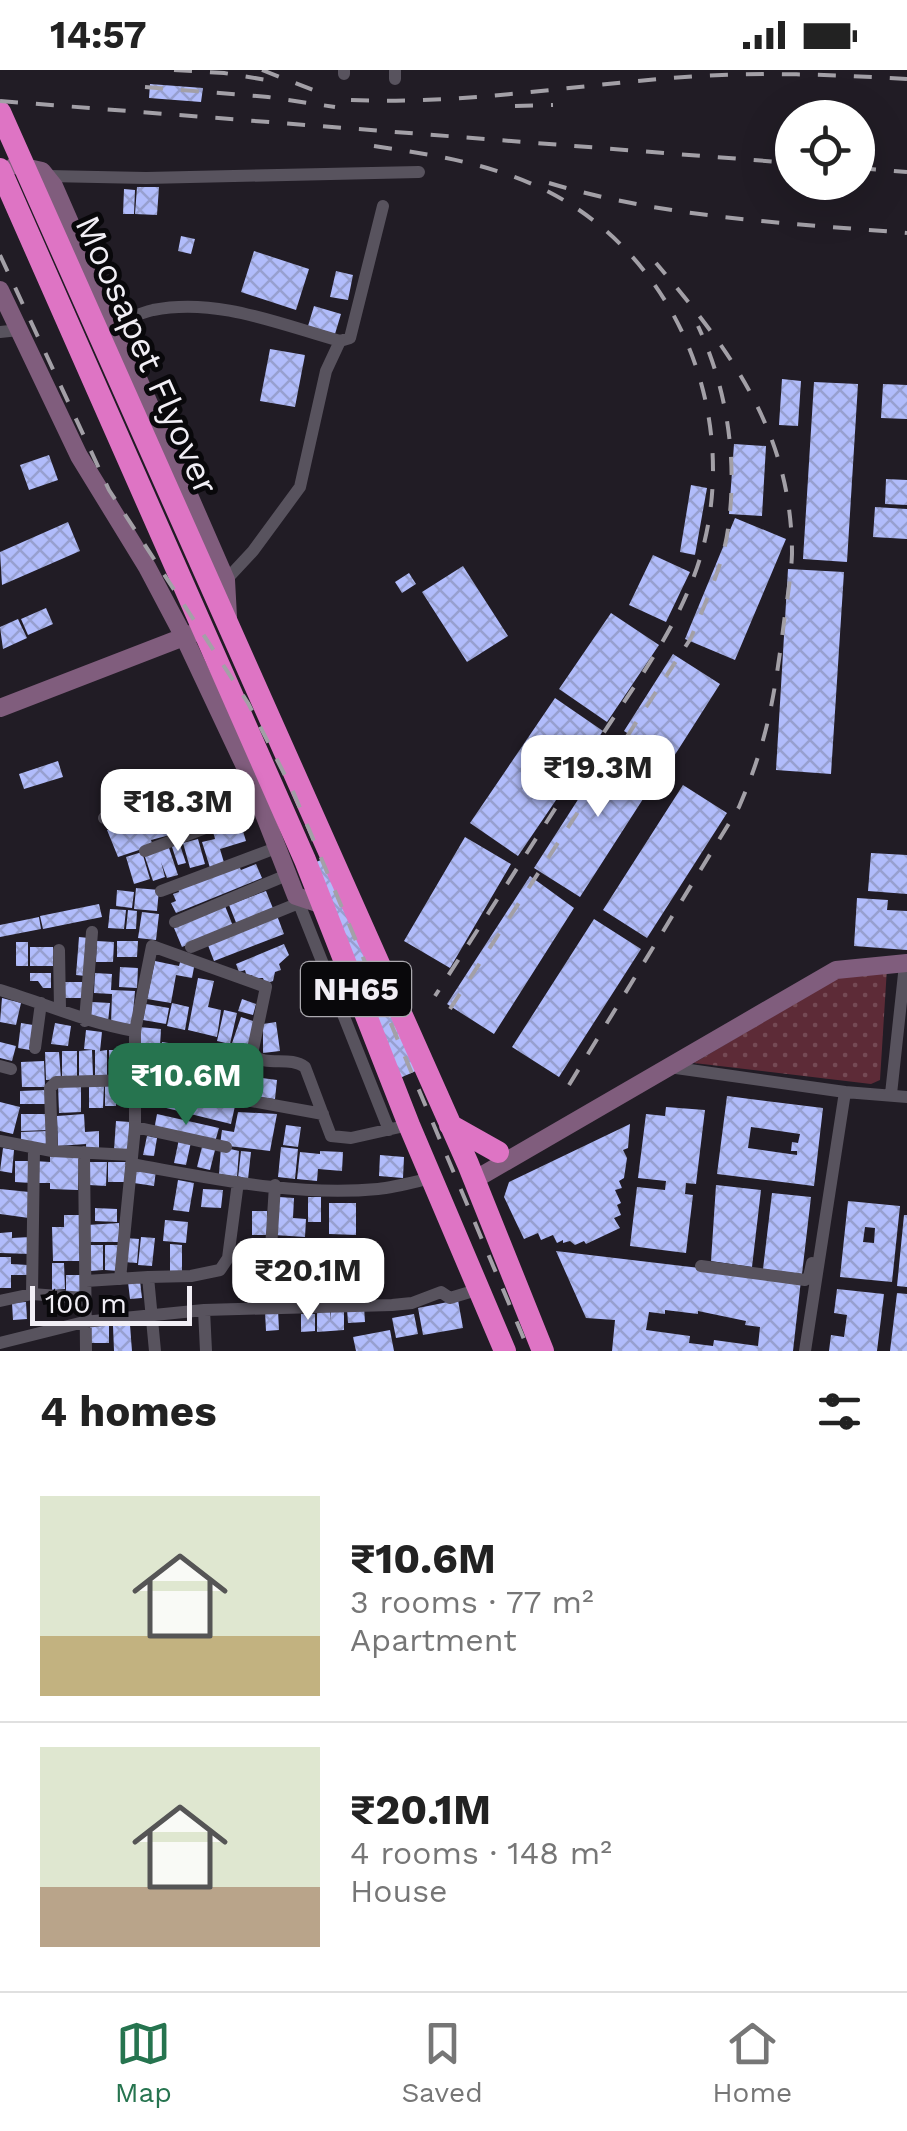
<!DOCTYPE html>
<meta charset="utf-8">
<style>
body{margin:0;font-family:"Work Sans",sans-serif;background:#f6f6f6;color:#222;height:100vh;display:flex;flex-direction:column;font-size:38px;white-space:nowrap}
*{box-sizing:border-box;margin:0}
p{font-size:32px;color:#767676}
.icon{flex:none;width:55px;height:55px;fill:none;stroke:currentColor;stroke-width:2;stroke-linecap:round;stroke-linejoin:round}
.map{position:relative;height:1281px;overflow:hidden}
.drawer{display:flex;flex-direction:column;background:#fff;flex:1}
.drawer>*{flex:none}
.tools{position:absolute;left:775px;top:30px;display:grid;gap:20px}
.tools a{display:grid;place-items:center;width:100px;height:100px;border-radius:50%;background:#fff;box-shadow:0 10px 40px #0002;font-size:50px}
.scale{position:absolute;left:30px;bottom:25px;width:162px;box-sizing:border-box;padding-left:10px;border:5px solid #f1eef5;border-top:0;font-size:28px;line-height:35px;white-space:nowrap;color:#f1eef5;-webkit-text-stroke:8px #09080b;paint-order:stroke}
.price{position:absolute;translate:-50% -85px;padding:0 22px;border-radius:20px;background:#fff;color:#222;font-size:32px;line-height:65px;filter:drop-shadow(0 2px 5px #0008)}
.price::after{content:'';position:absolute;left:50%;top:60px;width:30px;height:22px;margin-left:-15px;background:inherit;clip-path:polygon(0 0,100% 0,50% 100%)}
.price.current{background:#26744f;color:#fff}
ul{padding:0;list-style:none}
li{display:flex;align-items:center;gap:30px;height:250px;padding:0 40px}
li+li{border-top:2px solid #e0e0e0}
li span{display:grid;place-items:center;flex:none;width:280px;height:200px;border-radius:0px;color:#555}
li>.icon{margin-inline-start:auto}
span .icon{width:120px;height:120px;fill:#fffc;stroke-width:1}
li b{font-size:42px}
h2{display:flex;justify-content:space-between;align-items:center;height:120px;padding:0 40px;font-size:42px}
.status{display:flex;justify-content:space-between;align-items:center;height:70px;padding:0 50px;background:#fff;direction:ltr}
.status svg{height:28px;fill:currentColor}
.dock{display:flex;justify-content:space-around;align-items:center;height:140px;border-top:2px solid #e0e0e0;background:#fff;font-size:28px;color:#767676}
.dock a{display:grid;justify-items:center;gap:5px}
.dock .current{color:#26744f}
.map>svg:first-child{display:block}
.grass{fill:url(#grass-dots)}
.building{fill:url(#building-cross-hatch);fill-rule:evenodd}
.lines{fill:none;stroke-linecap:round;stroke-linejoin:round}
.street{stroke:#58535e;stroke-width:12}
.secondary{stroke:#805d7d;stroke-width:18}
.highway{stroke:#de74c4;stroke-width:22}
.rail{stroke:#a3a0a7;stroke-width:4;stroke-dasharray:18 18;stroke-linecap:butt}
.labels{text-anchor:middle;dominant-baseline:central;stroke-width:10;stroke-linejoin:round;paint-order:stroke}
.shield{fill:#09080b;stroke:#aba9af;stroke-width:2.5}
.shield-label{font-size:32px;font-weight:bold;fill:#f1eef5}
.street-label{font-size:35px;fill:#f1eef5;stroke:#09080b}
</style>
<div class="status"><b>14:57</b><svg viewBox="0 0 49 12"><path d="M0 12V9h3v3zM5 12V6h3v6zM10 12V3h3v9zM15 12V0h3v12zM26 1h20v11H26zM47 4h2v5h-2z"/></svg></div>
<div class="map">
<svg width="907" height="1281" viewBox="0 0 907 1281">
<defs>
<pattern id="grass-dots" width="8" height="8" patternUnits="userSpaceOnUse" patternTransform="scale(2.5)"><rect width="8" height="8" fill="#5d2b37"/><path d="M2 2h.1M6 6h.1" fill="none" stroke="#754a55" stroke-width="1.8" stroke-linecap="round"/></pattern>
<pattern id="building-cross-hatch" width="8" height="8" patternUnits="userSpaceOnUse" patternTransform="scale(2.5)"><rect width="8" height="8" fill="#b1bcfb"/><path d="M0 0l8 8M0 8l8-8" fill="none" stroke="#979fcf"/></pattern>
</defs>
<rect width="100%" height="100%" fill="#211c25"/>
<!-- grass -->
<path class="grass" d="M887 898 880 1010 871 1014 694 993 836 909Z"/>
<!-- building -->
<path class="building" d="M150 14 203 18 201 32 149 28Z
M137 117H159L157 145 135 144Z
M124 119 135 120 134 144H123Z
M181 166 195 169 191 184 178 181Z
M254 181 309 199 296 240 241 222Z
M336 201 353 205 348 230 330 227Z
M314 236 341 244 335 264 308 256Z
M270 279 305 285 295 337 260 331Z
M782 309 801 311 798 356 779 355Z
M814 312 858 314 847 492 803 489Z
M883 314 907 315V349L881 348Z
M734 374 766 376 762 446 729 444Z
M49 385 58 410 29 420 20 395Z
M886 409 907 410V435L885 434Z
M691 415 707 418 695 485 680 482Z
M875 437 907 439V469L873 467Z
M735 448 786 469 735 590 685 569Z
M68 452 80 481 2 515 0 482Z
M653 485 690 502 666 552 629 535Z
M463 496 508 566 467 592 422 522Z
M788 499 844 502 831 704 776 700Z
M409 503 416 514 402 523 395 512Z
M46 538 53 554 28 565 21 549Z
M611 543 659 575 607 652 559 619Z
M18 549 27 568 3 579 0 557Z
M673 584 720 614 671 691 624 661Z
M555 628 603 661 518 786 470 753Z
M615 672 661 701 580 827 534 798Z
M58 691 63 707 24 719 19 704Z
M236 714 242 738 208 747 202 723Z
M683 715 727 743 647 868 603 840Z
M188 728 197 756 182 760 173 733Z
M171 733 181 762 151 770 152 773 139 780 118 787 107 760 156 740 161 749 157 738Z
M240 751 246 771 220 779 225 796 211 801 202 772 215 769 212 758Z
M465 767 511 794 450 898 404 871Z
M198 769 205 794 190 798 183 773Z
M179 772 186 793 178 795 171 774Z
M169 778 178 805 167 808 161 792 165 807 153 811 144 784Z
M142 782 150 809 134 814 126 787Z
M871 783 907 785V824L868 821Z
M335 784 425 997 393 1011 302 798Z
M238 794 241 800 256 794 262 808 176 843 171 833 176 831 173 824 179 822 178 819Z
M530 806 574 838 494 964 447 934Z
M136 818 159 820 157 841 134 839Z
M117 820 134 822 132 838 116 836Z
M266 821 274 841 237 855 229 835Z
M857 828 888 830 887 840 907 841V880L854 876Z
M99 834 102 847 43 859 40 846Z
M225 836 233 856 182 877 174 858Z
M110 839 126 840 124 859 108 858Z
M128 840 137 841 136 859H126Z
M142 842 159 844 156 870 138 868Z
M276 843 284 864 214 891 206 870Z
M39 847 41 859 0 867V855Z
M594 849 641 879 559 1007 512 977Z
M79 867 89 868 86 906 76 905Z
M97 871 114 872 113 892H96Z
M117 871H138L137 887H117Z
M16 872H28V896H16Z
M284 874 289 885 279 894 281 900 275 902 273 911 265 914 263 908H254L252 905 247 907 245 900 239 902 236 894Z
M30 877H53V896H30Z
M181 889 195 892 192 908 176 905 171 933 147 929 155 891 179 896Z
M120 897 138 898 137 918 119 917Z
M30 903H51V918H43L38 911H30Z
M95 903 112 904 111 920 135 921 132 956 111 954 112 924 94 923Z
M198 908 214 911 208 937 221 940 217 967 188 960Z
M63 912H82V928H62Z
M2 928 21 933 16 955 0 952Z
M242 929 256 934 253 945 238 941Z
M92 932 110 933 108 952 90 951Z
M172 933 189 937 185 960 167 956Z
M146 934 169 938 166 954 143 950Z
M224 940 237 943 230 974 217 971Z
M241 947 256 952 246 981 231 976Z
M276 952 280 981 263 983V954Z
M21 953 33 955 30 980 18 978Z
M55 953 71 956 68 976 51 974Z
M139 957 161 959 160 976 150 975 149 986 137 985Z
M86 960 102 962 100 981 107 980V1006L95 1007V980L84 979Z
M0 972 16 976 12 991 0 988Z
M162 972 182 975 179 992 192 995 188 1017 156 1010Z
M92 980 93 1006 79 1007V981Z
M109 980H127V1008L110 1009Z
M62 981H77V1007H62Z
M45 982H59L61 1009 46 1010Z
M44 991 45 1017H22L21 992Z
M247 991 260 992 256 1027 243 1026Z
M262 1008 277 1010 275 1029 260 1027Z
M119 1010 130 1011 128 1034H118Z
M105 1012H117L116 1036H105Z
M58 1014H81V1042L59 1043Z
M89 1015H104L103 1038H89Z
M147 1015 235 1036 231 1054 142 1032Z
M46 1020V1034H20V1021Z
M727 1026 823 1038 814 1116 717 1104ZM751 1057 800 1064 798 1073 792 1072 791 1081H797V1085L748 1078Z
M0 1032 20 1037 13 1064 0 1061Z
M666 1037 705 1040 696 1114 686 1113 685 1124 693 1125 686 1183 630 1176 637 1117 665 1120 666 1111 638 1108 646 1044 665 1046Z
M238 1042 277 1044 270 1081 220 1075 222 1060 234 1062Z
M21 1044H47L48 1060 21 1061Z
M84 1044 85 1062 99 1061V1078H86V1074L58 1076 57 1046Z
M157 1044 219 1058 215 1072 154 1060Z
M116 1051 130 1052 128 1081 114 1080Z
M630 1054 628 1078 623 1080 627 1088 624 1108 619 1111 622 1118 615 1120 621 1133 617 1135 621 1145 614 1148 620 1158 586 1174 584 1171 575 1175 570 1171 563 1173V1170L557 1173 553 1165 541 1170 538 1163 524 1169 504 1127 509 1112Z
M286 1055 301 1057 298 1077 283 1075Z
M48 1061V1074H21V1062Z
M147 1066 157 1068 154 1086 143 1085Z
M179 1069 191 1072 186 1095 174 1093Z
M203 1073 216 1076 210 1100 197 1097Z
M221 1077 239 1081 237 1107 219 1104Z
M281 1077 298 1079 295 1109 278 1107Z
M3 1078 14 1080 12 1103 0 1101Z
M241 1081 251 1082 248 1109 238 1108Z
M320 1081 343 1082 342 1101 318 1099 317 1111 297 1109 300 1082 320 1084Z
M50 1083 79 1084 78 1120 50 1119V1113H34V1091L50 1092Z
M380 1085 404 1087 403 1108 379 1106Z
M15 1091H31V1113L15 1112Z
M90 1092H107L106 1116 89 1115Z
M108 1092H126V1112H108Z
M136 1097 156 1100 154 1116 134 1113Z
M178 1110 194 1113 189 1142 173 1140Z
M716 1115 761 1120 752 1197 711 1191Z
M0 1119 29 1122V1148L0 1144Z
M203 1119 223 1120 221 1138 201 1137Z
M772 1123 811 1127 802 1204 763 1199Z
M279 1127 294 1128 293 1148 306 1149 305 1167 274 1165Z
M308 1127H321V1152H308Z
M848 1131 900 1136 892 1212 840 1207ZM865 1157 875 1158 874 1173 863 1172Z
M329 1133H356V1165L329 1164Z
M95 1138 117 1139V1152L95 1151Z
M252 1141H267V1165H252Z
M64 1145H80V1191H53L52 1157H64Z
M904 1145H907V1217L897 1216Z
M165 1150 188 1152 186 1173 163 1171Z
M119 1153V1172H87V1155Z
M12 1162V1168L30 1167V1184L0 1183V1163Z
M141 1167 155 1168 152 1196 138 1195Z
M126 1168 139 1169 137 1193 124 1192Z
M170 1174 182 1175V1205H170Z
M89 1175H103V1200L90 1201Z
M105 1175H120L119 1201 105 1200Z
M556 1181 801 1210 793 1281H612L615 1250 586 1248ZM665 1240 698 1244V1241L746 1251 745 1255 760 1257 758 1276 714 1270 713 1276 689 1273 690 1266 646 1260 649 1242 665 1244Z
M0 1187H11V1194L28 1195V1205H11V1218H0Z
M274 1191 331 1197 330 1212 273 1213Z
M52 1193H64L65 1219 52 1220Z
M349 1199 350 1226H336L335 1200Z
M66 1205H80V1226H66Z
M140 1211 142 1228 130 1229 128 1212Z
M305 1213 333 1214V1225L305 1224Z
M273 1217H303V1232L273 1231Z
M837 1219 884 1224 877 1281H829L831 1265 844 1267 847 1245 834 1243Z
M897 1223 907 1224V1281H890Z
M458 1230 463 1258 423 1265 418 1238Z
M26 1232 27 1249 13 1250 12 1233Z
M364 1237 365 1252 348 1253 347 1239Z
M317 1238H330V1251L331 1238H344V1260L317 1262Z
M278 1240 279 1260 266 1261 265 1241Z
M301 1244H315V1261L301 1262Z
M414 1244 418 1264 396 1268 392 1248Z
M90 1255H109V1273H90Z
M130 1255 132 1281H114L113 1256Z
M390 1260 394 1281H356L353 1267Z"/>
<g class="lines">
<!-- street -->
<path class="street" d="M395 0V9
M344 4V0
M48 106 146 108 419 102
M115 253C127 249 140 243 153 240 216 227 279 254 340 271L350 268 383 136
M0 262 19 260
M226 510 253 481 300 417 326 301 340 271
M104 748 248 703
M145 781 203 759 193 721
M161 821 276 778
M296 826 389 1060
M175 852 287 805
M191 877 299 833
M59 880 60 938
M0 920C46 934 88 953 135 961
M85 951 92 862
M35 978 41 933
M0 996 11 999
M669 997 845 1022 907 1027
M891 1024 904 904
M135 1057 226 1077
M0 1071 52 1081 132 1085
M52 1081 50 1018 56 1012 135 1010 323 1044
M84 1082 86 1281
M131 1094C211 1108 296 1127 378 1119 396 1117 414 1112 432 1108
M701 1196 805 1210 809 1207 812 1193
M148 1207 191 1206 220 1200 228 1188 238 1112
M120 1209 135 1057V961L152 876 266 917 252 984C266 998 289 985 305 997L331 1066 351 1068 409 1055
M86 1211 148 1207 155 1281
M269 1211 275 1115
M32 1224 34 1079
M0 1231 32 1224 84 1228
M204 1240 206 1281
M0 1273 84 1252 204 1240 392 1235 412 1233 441 1222 450 1228 480 1219
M805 1281 845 1022"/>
<!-- secondary -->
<path class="secondary" d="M15 95 42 101 54 116 226 510 228 547
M0 220 79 386 147 497 184 567 248 703 296 826 323 835
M0 638 194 563
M474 1110 836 900 907 893"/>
<!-- highway -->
<path class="highway" d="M0 42 468 1094 543 1281
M0 99 305 790 409 1055 505 1281
M450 1055 498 1082"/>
<!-- rail -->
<path class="rail" d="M174 0 224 3 273 11
M262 0 326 25
M145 17 268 27 335 37
M351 30C469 35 584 13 701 6 770 2 838 5 907 9
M0 31 792 93
M515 36 553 35
M374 76C435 85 494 94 549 122 686 193 747 364 694 506 672 566 633 617 599 670 544 756 490 841 435 926
M858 98 907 102
M549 113C666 148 787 153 907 163
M0 185 109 420 248 633 292 719 529 1281
M450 939 691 568C705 533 723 496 728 459 738 390 727 318 698 256
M569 1015 739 737C767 672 774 629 783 560 786 535 791 509 792 484 792 362 730 280 656 193"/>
</g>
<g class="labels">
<!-- shield labels -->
<rect class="shield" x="301" y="892" width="110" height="54" rx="8"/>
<g class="shield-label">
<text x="356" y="919">NH65</text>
</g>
<!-- street labels -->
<g class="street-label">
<text transform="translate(147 285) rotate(66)">Moosapet Flyover</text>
</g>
</g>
</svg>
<div class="tools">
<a><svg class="icon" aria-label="locate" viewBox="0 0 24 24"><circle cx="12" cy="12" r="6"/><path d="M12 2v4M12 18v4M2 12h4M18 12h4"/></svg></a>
</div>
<div class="scale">100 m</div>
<b class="price" style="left:598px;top:750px">₹19.3M</b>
<b class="price" style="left:178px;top:784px">₹18.3M</b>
<b class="price current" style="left:186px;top:1058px">₹10.6M</b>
<b class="price" style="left:308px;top:1253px">₹20.1M</b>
</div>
<section class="drawer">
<h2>4 homes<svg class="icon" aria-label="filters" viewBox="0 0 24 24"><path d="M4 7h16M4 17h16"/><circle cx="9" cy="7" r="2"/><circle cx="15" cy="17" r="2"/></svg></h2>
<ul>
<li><span style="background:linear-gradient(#dfe7d0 70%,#c2b280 0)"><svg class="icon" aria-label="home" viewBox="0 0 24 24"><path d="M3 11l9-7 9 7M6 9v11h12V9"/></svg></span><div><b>₹10.6M</b><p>3 rooms · 77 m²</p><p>Apartment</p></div></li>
<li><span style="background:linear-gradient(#dfe7d0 70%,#b9a48a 0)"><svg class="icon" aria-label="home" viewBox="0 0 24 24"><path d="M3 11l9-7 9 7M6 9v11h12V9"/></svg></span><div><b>₹20.1M</b><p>4 rooms · 148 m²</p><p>House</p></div></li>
</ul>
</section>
<nav class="dock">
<a class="current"><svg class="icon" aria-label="map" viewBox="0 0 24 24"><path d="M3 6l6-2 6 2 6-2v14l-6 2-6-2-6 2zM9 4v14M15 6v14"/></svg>Map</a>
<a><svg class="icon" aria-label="saved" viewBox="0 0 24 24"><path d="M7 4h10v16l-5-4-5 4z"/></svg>Saved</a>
<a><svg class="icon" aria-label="home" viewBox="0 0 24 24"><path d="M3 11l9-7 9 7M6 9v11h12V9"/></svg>Home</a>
</nav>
